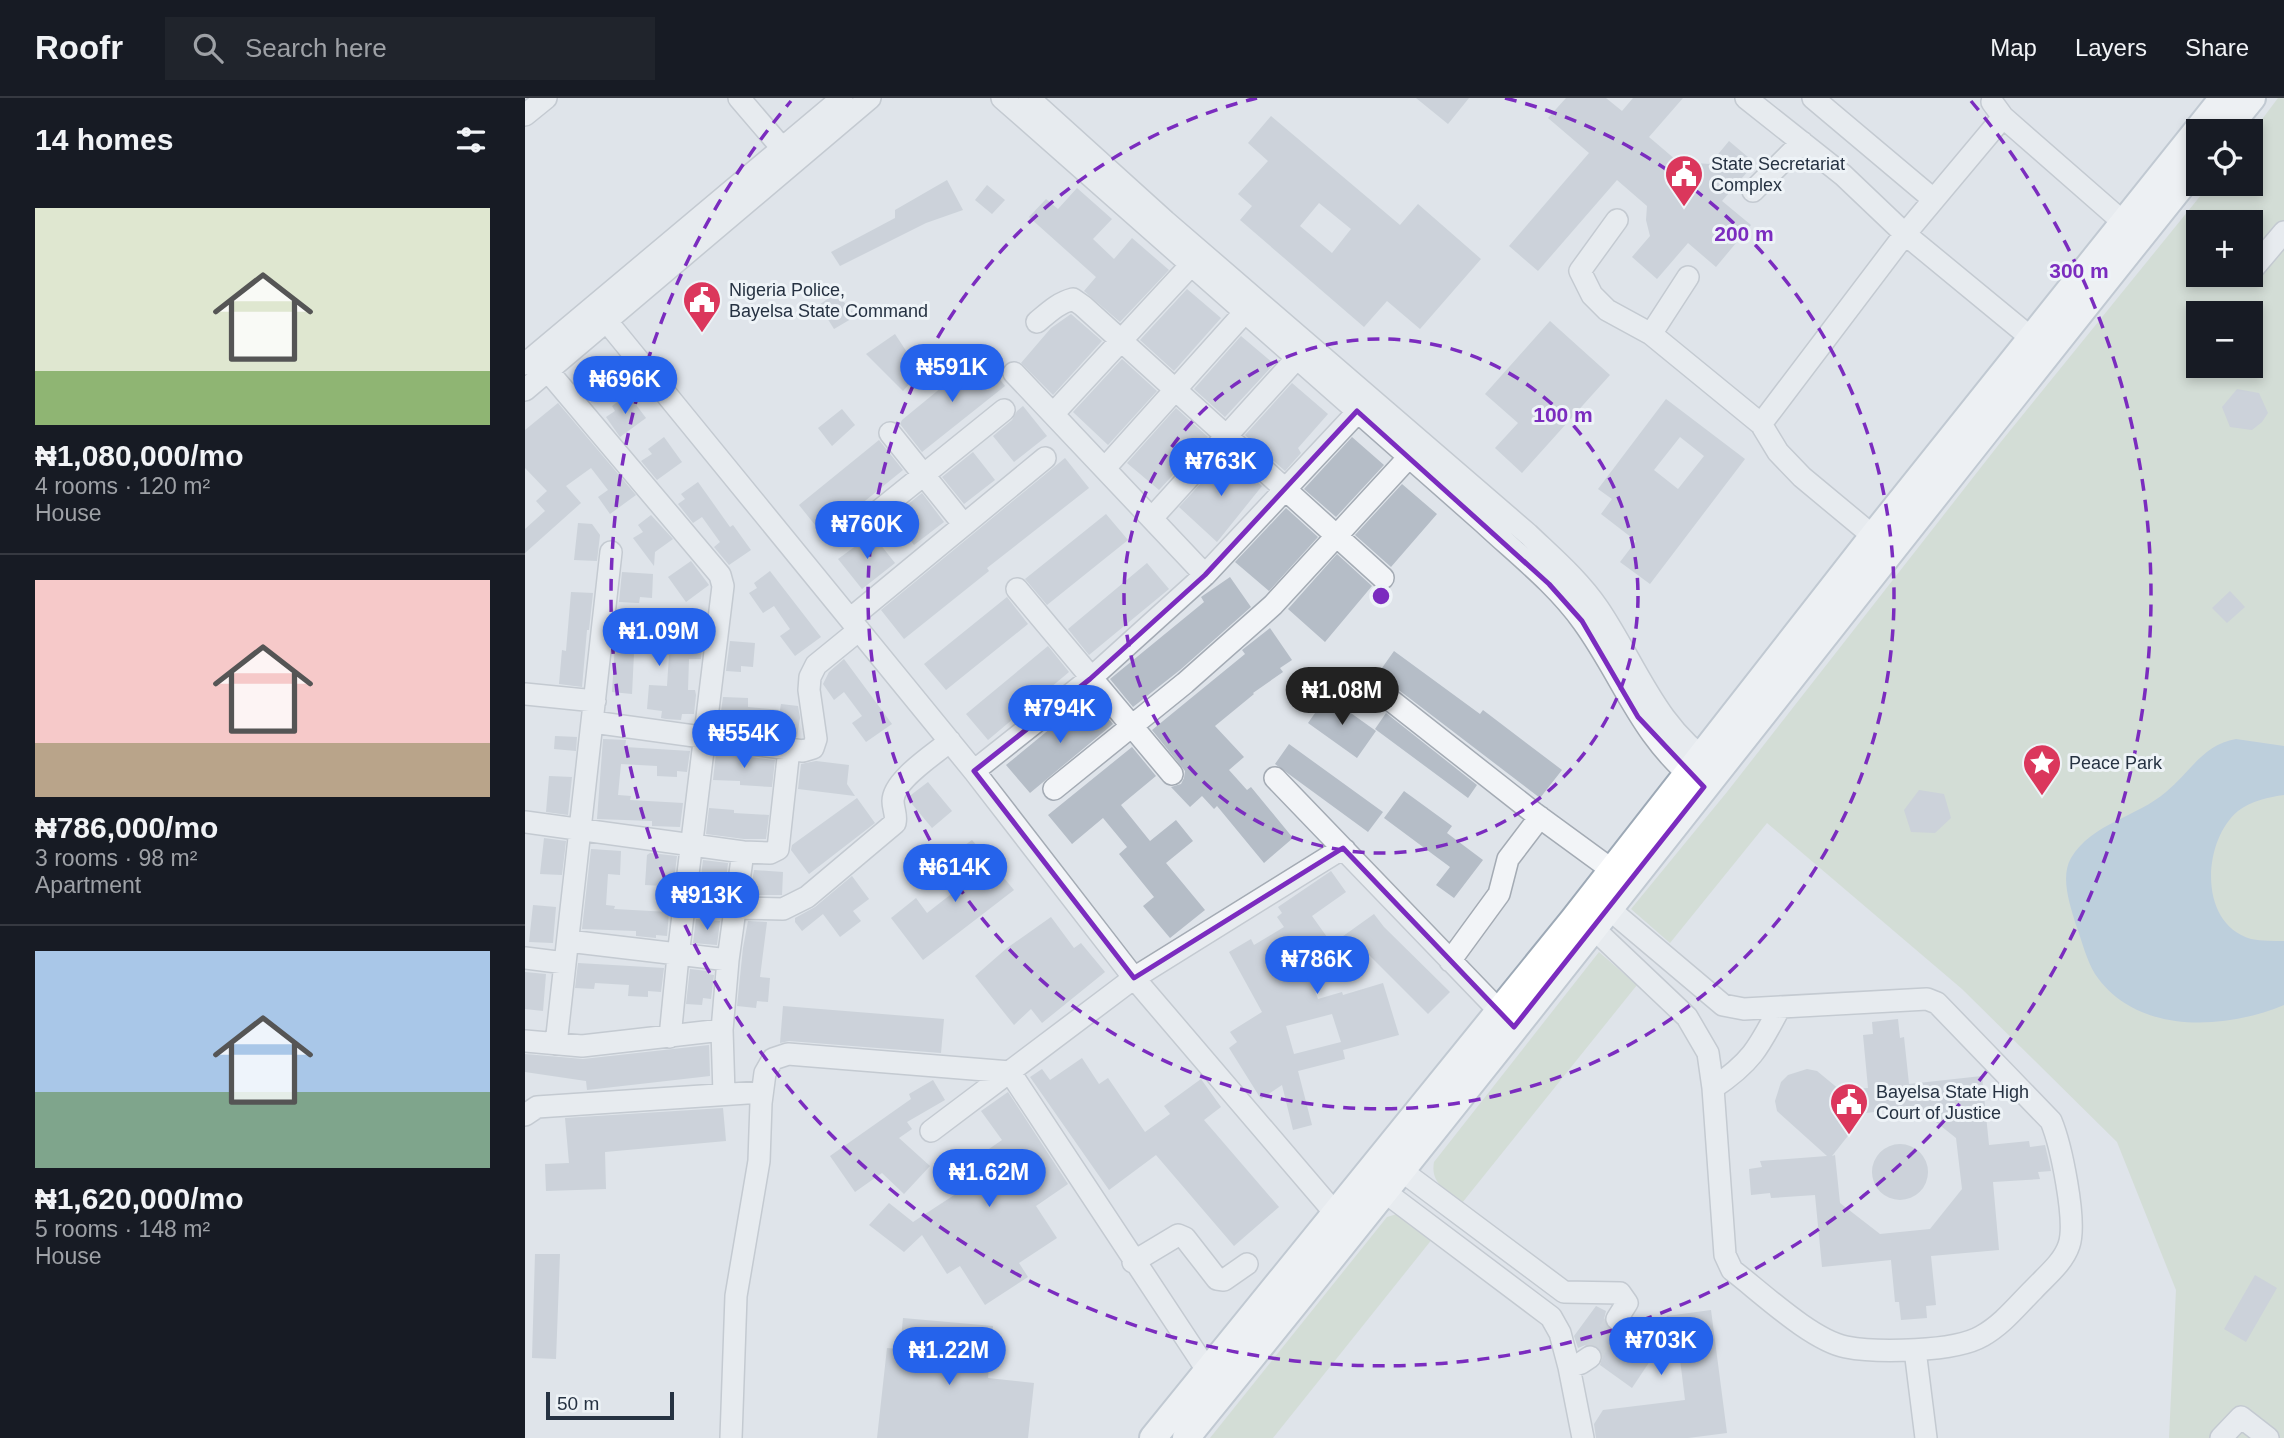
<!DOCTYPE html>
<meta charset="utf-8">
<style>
body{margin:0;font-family:Arial,sans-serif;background:#20242c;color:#f1f3f6;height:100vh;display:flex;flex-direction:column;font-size:26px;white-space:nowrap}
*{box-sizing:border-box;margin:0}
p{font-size:23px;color:#9ea1a6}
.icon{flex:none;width:38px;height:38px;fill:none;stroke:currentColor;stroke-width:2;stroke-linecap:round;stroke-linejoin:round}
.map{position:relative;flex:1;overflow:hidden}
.panel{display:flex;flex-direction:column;background:#171b24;width:525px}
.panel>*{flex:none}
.controls{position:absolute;left:1661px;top:21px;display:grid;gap:14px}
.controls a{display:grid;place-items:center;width:77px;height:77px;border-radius:0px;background:#171b24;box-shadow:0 4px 10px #0003;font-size:35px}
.scale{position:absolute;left:21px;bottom:18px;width:128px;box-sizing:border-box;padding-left:7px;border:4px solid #263242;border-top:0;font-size:19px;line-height:24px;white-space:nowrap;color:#263242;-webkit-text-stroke:5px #eef3f7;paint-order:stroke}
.price{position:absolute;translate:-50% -60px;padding:0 16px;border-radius:24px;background:#2563eb;color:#fff;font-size:23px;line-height:46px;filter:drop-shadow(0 2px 4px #0008)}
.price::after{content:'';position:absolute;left:50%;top:42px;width:21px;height:16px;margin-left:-10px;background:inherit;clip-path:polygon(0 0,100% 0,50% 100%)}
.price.current{background:#222;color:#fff}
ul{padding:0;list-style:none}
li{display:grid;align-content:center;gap:14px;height:371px;padding:0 35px}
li+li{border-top:2px solid #363941}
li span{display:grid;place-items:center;height:217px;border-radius:0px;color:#555}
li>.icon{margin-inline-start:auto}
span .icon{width:126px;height:126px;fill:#fffc;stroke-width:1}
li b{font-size:30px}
h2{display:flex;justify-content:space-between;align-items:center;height:84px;padding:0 35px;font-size:30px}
header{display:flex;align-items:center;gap:42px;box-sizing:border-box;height:98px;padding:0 35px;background:#171b24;border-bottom:2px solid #363941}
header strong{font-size:33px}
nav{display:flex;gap:38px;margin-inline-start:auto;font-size:24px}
.search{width:490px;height:63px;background:#20242c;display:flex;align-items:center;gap:18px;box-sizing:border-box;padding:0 24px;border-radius:0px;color:#9ea1a6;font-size:26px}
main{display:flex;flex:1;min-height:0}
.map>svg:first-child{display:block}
.green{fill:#c6d4bf;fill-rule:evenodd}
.water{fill:#96b5cd}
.building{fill:#b5bdc7;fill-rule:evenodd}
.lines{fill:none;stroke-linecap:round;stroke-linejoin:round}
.minor-tunnel{stroke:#bac0c8;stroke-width:21;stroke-dasharray:21 10;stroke-linecap:butt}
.minor-casing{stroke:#a4abb4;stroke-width:24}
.major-casing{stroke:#9da9b6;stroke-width:30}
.minor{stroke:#f2f4f7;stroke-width:21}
.major{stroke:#fff;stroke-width:26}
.marked{fill:none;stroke:#7b2cbf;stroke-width:5;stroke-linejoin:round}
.ring{fill:none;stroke:#7b2cbf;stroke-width:3.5;stroke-dasharray:12 9}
.labels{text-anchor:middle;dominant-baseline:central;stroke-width:6;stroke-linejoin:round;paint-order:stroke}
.poi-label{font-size:18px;fill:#263242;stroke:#eef3f7;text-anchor:start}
.centre{fill:#7b2cbf;stroke:#eef3f7;stroke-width:3.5}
.ring-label{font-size:21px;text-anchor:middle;font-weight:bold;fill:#7b2cbf;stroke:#eef3f7;stroke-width:6;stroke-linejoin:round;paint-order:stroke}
</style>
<header>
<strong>Roofr</strong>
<div class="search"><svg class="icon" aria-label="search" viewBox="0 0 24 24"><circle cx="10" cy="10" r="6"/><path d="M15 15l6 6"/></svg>Search here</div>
<nav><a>Map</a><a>Layers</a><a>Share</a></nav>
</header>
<main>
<section class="panel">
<h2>14 homes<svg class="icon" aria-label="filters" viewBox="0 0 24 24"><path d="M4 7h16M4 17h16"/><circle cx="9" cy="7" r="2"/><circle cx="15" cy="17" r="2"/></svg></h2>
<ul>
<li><span style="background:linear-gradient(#dfe7d0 75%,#8fb573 0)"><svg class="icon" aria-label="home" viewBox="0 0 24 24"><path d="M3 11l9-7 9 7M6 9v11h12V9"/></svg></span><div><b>₦1,080,000/mo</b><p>4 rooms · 120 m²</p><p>House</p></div></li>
<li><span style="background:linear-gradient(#f6c9c9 75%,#b9a48a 0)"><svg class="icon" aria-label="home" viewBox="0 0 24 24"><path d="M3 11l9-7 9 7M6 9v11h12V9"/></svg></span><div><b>₦786,000/mo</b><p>3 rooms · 98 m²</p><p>Apartment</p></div></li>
<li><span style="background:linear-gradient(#a9c7e8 65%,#7fa58c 0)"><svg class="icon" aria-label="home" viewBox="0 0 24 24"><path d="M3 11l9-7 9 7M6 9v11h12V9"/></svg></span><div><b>₦1,620,000/mo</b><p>5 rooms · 148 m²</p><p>House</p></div></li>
</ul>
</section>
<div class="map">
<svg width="1759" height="1340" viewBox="0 0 1759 1340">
<rect width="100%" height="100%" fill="#dfe4ea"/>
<!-- green -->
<path class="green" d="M1753 0H1759V1340H1644L1651 1192 1592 1044 1437 891 1242 725 1145 845 1106 811 1202 694 1475 345 1685 86H1726V36ZM1673 124H1726V177H1673ZM1673 215H1726V268H1673Z
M1074 854 1112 887 937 1105C922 1092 905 1086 909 1064Z
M872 1116 908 1140 748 1340H685L862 1119Z"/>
<!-- water -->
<path class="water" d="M1711 641 1759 648V697C1744 699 1726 703 1713 713 1677 743 1673 826 1726 841 1737 843 1748 843 1759 843V907C1699 932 1611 937 1570 876 1561 861 1557 843 1551 827 1545 807 1535 779 1546 760 1567 725 1612 719 1641 694 1665 674 1679 646 1711 641Z"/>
<!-- building -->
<path class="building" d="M891 0H944L923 26Z
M1041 0H1081L1097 13 1108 0H1158L1124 39 1158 68 1169 65 1185 66 1204 43 1230 65 1197 103 1226 127 1191 169 1163 145 1132 181 1107 159 1125 138 1121 122 1122 108 1092 82 1013 173 984 148 1064 55 1023 20Z
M746 18 875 127 893 106 956 161 895 231 862 203 839 229 715 122 727 108 713 96 743 63 723 45ZM794 105 826 131 807 155 775 128Z
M422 82 438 112 401 125 315 168 306 154 370 120V112Z
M462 87 480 102 467 116 450 102Z
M552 90 587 121 568 141 589 161 607 140 644 172 595 224 559 193 571 179 504 119 521 101 533 111Z
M662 191 696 220 649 273 615 242Z
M311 195 331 218 309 231 294 207Z
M546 216 577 243 528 297 496 265 526 230Z
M1025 223 1085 277 997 375 970 350 993 325 960 296Z
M370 236 395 274 378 293 341 256Z
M716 238 749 266 700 319 669 291Z
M456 257 480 288 397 354 375 326 377 322Z
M597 261 632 293 583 347 548 314Z
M767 285 803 316 773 350 776 355 760 373 720 337Z
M1712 291 1734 295 1743 315 1737 324 1727 332 1705 329 1697 309Z
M103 296 121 320 95 339 81 319 90 313 87 308Z
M1141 301 1220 361 1125 486 1095 464 1111 443 1076 416 1087 401 1073 391ZM1155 339 1179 358 1153 391 1129 372Z
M33 305 111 397 85 416 73 399 83 392 66 370 41 388 56 405 0 455V431L20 413 11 403 22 393 0 370V332Z
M498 308 522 338 489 364 468 338 487 322 492 313Z
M651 310 683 339 634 392 602 365Z
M317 311 330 327 307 348 293 330Z
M139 339 157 364 132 382 116 363 127 356 123 351Z
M827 339 859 367 811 419 779 391Z
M354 342 378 372 298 437 274 407Z
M448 354 470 382 439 406 417 379Z
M702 357 737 388 692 444 654 409Z
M540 360 564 390 462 470 464 473 379 541 356 512Z
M173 384 205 429 208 427 226 452 204 467 189 449 195 444 177 419 168 425 153 406 160 401 156 396Z
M877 386 912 416 866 469 830 437Z
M397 395 419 424 389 447 367 419Z
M761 410 793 439 744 493 710 464Z
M581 416 603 442 522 507 500 481Z
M126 417 148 441 130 454 129 468 108 440 118 434 113 427Z
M53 425 67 426 75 437 72 463 49 462Z
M347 436 370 465 337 491 313 461Z
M812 456 847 488 800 544 763 511Z
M166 463 184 487 161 504 143 479Z
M622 465 644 491 564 557 543 531Z
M245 473 296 539 270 558 255 538 265 531 249 508 238 515 224 495 232 490 229 485Z
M97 474 128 476 127 500 115 499 114 505 94 504Z
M705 479 726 509 655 572 608 609 585 581 679 504 676 499Z
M1705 493 1720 509 1702 525 1687 510Z
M46 494 68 495 64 532H62L57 589 34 586 37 552 41 553Z
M482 499 503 526 421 592 399 566Z
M91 530 178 537 176 561H164L163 592H170L171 597 169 616H157L156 622 141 621 136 620 137 613 122 611 124 587 142 588 144 557 109 555 107 596 87 594Z
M745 530 767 562 755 570 758 574 728 595 729 596 690 628 719 659 704 672 722 692 726 689 768 740 739 765 692 708 689 711 677 698 665 709 646 689 656 686 659 680 660 673 627 632 720 556 717 552Z
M205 543 230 545 228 569 216 568V574L201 573Z
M523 548 544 574 463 642 441 616Z
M869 553 955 616 958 612 1037 672 1015 700 862 583 852 577Z
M319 561 367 626 341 644 327 625 337 618 319 594 309 602 298 586 304 574Z
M565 598 588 626 505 695 481 667Z
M802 598 851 633 832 660 783 625Z
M198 599 223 600V609L255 612 256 606 273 608 275 620 272 639 241 635 242 626 210 624 209 630 194 628Z
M861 615 952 687 943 700 850 631Z
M30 638 52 639 51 653 29 651Z
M78 641 101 642 100 649 165 653 162 674 152 673V679L132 678V668L96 666 93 697 106 698 105 702 158 705 155 729 127 728V723L72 721Z
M764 646 858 714 843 734 750 666Z
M607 649 631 678 596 707 625 743 651 722 668 743 641 765 680 812 645 840 618 808 629 799 594 756 602 749 578 720 547 746 523 717Z
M191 655 250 662 247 689 215 687V683L188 682Z
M291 663 324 667 322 686 330 698 273 691 276 666Z
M24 678 47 679 43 717 21 714Z
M403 684 427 713 407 730 382 700Z
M1394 692 1419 696 1426 720 1410 735 1386 734 1379 712Z
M879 693 927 728 922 735 958 762 929 800 911 787 925 769 859 720Z
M332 700 350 725 284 776 266 752 267 747Z
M184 710 209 712V715L244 717 241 741H219L181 736Z
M19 740 41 743 37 777 15 776Z
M447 742 489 792 398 862 366 820 391 800 402 815 443 783 425 758Z
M66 751 96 753 95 777 83 776 81 807 90 808 89 811 144 814 142 838 131 837V840L111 838V833L57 831Z
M125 755 152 758 149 782H141L140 788 120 787 122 757Z
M178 762 203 765 200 790 190 789 189 795H174Z
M229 772 258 774 257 797H225Z
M806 773 821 794 787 818 807 846 849 816 859 829 925 894 903 916 841 854 818 871 808 858 784 875 793 901 817 894 818 897 858 885 874 937 818 952 820 961 773 973 787 1027 768 1032 757 987 736 1001 704 950 712 944 705 934 737 914 704 854 726 841 729 847 759 829 752 819 757 815 753 809ZM807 916 816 944 769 956 761 928Z
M327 778 344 801 328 813 336 823 315 839 298 816 277 833 270 824V820L290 809Z
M8 807 31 809 28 845 4 844Z
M526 819 549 850 556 845 580 874 517 925 506 911 489 927 450 878 482 850Z
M171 821 195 823 192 847 168 845Z
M223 823 242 824 235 879 245 880 243 904 232 903 231 910 212 908 218 850Z
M53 865 139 870 136 894 123 893V899L103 898 104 887 70 885 69 891 50 890Z
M165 871 182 873V876L189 877 186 901 178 900 177 907 161 906Z
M0 874 21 876 18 913 0 911Z
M258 908 419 921 416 955 264 943 255 945Z
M1373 921 1375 940 1379 939 1384 986 1457 978 1464 1047 1504 1043 1505 1049 1520 1047 1526 1073 1513 1074 1515 1081 1468 1084 1474 1152 1406 1158 1411 1207 1401 1208 1402 1220 1376 1222 1374 1204H1370L1366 1162 1297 1169 1290 1097 1246 1100 1245 1095 1226 1097 1224 1071 1237 1069 1235 1063 1302 1058 1252 1013 1250 1003 1256 984 1263 977 1282 971 1292 973 1315 992 1343 990 1338 937 1348 936 1347 924ZM1392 1009 1431 1040 1437 1091 1405 1131 1355 1136 1315 1105 1310 1057 1307 1058 1341 1015Z
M184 947 185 978 62 992 61 983 0 974V956L58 961Z
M557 960 574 986 583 980 620 1034 645 1016 639 1008 676 981 696 1009 679 1022 754 1109 709 1148 631 1057 584 1092 505 979 517 971 525 982Z
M408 982 420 1002 382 1024 387 1031 374 1040 405 1068 379 1096 357 1075 330 1094 305 1058 386 1001 384 996Z
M483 994 543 1086 511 1108 532 1140 494 1165 503 1179 460 1207 435 1168 422 1176 397 1137 379 1154 344 1127 364 1105 388 1124 446 1086 435 1071 477 1042 456 1013Z
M198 1010 201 1043 80 1054 81 1091 21 1093 20 1066 44 1065 40 1020Z
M1347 1074a28 28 0 1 1 56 0a28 28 0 1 1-56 0Z
M10 1156H35L31 1261 7 1260Z
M1730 1177 1752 1190 1721 1244 1699 1231Z
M1071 1208 1081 1213 1079 1221 1085 1232 1092 1234 1103 1229 1124 1244 1142 1218 1186 1212 1202 1335 1163 1340H1071L1069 1326 1078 1312 1160 1302 1154 1253 1129 1257 1107 1290 1075 1267 1078 1257 1071 1248 1063 1246 1053 1250 1049 1238Z
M378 1220 468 1228 463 1280 509 1285 503 1340H352L362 1250 375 1251Z"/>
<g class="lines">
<!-- minor-tunnel -->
<path class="minor-tunnel" d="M1065 1259 1092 1221"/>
<defs>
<path id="minor" d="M214 0 257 50
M477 0 959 425C992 456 1031 486 1058 524 1098 579 1116 640 1173 684
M504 0 640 123 1003 436C1028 460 1053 481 1073 510 1110 564 1131 631 1189 667
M1221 0 1318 77 1380 136 1505 239
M1288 0 1408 101
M1467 4 1478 19 1598 124
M0 17 21 0
M1228 93 1277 44
M1092 122 1055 173 1067 197 1082 212 1126 236 1236 326
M1726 173 1759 134
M70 209 449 673 609 880 810 1115
M512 224C524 214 533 205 548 201L558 208 858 480
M1126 236 1163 179
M0 266 317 0
M22 272 195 477 198 488 153 858 145 939
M489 275 680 477
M0 292 345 0
M528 316 666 167
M365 335 439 427
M580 370 720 214
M627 420 772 260
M324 437 479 312
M1348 438 1277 379 1253 354 1236 326 1380 136 1478 19
M492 491 647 676
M325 521 520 360
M854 593 1009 715 1087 772
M0 596 70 603
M68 624 278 653 288 650 291 641 284 592 285 579 291 567 334 532
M449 673 565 581 680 477 842 304
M750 680 984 923
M529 691 660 585 748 507 884 359
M0 724 218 754 245 755 253 751 264 651
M210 810 258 811 282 799 370 725C372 717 368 711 368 703 368 682 410 656 425 643
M1067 829 1162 919 1183 955 1188 990 1200 1157 1207 1172C1236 1194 1286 1242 1321 1249 1352 1255 1430 1254 1457 1238 1477 1227 1492 1208 1508 1192 1521 1178 1538 1165 1544 1147 1552 1123 1536 1047 1526 1023L1412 905 1402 901 1219 911 1198 907 1083 810
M43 843 203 862
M0 860 40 865
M925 863 974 796 983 761 1015 719
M0 943 57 948 197 932
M31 946 86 454
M1188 990C1227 964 1234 949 1255 909
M199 996 197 932 203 862 218 754
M0 1017 12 1009 237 994
M406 1033 609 880 810 755 820 752
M877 1073 1039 1194 1095 1195 1102 1205 1092 1221
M860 1094 1026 1219 1035 1235 1044 1269 1056 1265 1065 1259
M608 1164 653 1137 660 1140 692 1181 699 1182 722 1166
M1390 1252 1401 1340
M1044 1269 1058 1340
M206 1340 211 1198 234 1063 236 1005 240 975 248 961 263 956 485 974 682 1272
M1696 1340 1716 1319 1743 1340"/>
<path id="major" d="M1700 33 1727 0
M628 1340 1048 822 1348 438 1698 0
M661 1340C1003 920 1334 490 1673 67"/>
</defs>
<!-- minor casing -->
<use href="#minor" class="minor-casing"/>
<!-- major casing -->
<use href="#major" class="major-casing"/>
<!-- minor -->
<use href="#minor" class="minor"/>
<!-- major -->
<use href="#major" class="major"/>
</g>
<!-- marked area -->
<path d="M0 0H1759V1340H0ZM832 313 1024 486 1057 523 1113 619 1179 689 989 929 818 750 609 880 449 673 565 581 680 477Z" fill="#dfe4ea" fill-opacity=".55" fill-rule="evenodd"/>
<path class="marked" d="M832 313 1024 486 1057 523 1113 619 1179 689 989 929 818 750 609 880 449 673 565 581 680 477Z"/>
<!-- distance rings -->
<g class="ring">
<circle cx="856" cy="498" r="257"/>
<path d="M980 0A513 513 0 1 1 732 0"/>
<path d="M1446 3A770 770 0 1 1 266 3"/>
</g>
<!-- icons -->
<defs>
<symbol id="civic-pin" viewBox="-11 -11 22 30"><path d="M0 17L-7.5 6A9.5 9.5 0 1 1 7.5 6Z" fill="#db375c" stroke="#eef3f7"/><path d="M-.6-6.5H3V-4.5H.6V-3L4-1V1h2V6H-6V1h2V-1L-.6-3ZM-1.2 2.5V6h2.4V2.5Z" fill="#fff"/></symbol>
<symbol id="sight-pin" viewBox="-11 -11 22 30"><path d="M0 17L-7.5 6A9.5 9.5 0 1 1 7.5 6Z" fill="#db375c" stroke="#eef3f7"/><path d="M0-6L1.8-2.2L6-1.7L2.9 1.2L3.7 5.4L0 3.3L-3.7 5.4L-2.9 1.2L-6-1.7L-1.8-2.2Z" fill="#fff"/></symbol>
</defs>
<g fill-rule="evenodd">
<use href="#civic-pin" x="1137" y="54" width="44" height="60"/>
<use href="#civic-pin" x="155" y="180" width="44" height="60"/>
<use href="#sight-pin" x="1495" y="643" width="44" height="60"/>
<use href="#civic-pin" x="1302" y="982" width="44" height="60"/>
</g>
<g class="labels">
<!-- poi labels -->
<g class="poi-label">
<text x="1186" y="66">State Secretariat<tspan x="1186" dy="21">Complex</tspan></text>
<text x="204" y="192">Nigeria Police,<tspan x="204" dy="21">Bayelsa State Command</tspan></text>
<text x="1544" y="665">Peace Park</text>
<text x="1351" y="994">Bayelsa State High<tspan x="1351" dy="21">Court of Justice</tspan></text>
</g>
</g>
<circle cx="856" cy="498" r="10" class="centre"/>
<g class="ring-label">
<text x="1219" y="143">200 m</text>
<text x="1554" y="180">300 m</text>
<text x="1038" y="324">100 m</text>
</g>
</svg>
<div class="controls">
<a><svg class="icon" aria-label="locate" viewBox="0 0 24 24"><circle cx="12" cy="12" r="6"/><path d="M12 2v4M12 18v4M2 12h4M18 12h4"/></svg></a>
<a>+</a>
<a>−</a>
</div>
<div class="scale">50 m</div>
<b class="price" style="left:427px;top:306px">₦591K</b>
<b class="price" style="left:100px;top:318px">₦696K</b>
<b class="price" style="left:696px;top:400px">₦763K</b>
<b class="price" style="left:342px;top:463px">₦760K</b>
<b class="price" style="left:134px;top:570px">₦1.09M</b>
<b class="price current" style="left:817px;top:629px">₦1.08M</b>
<b class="price" style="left:535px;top:647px">₦794K</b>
<b class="price" style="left:219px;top:672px">₦554K</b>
<b class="price" style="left:430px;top:806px">₦614K</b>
<b class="price" style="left:182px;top:834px">₦913K</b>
<b class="price" style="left:792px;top:898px">₦786K</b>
<b class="price" style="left:464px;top:1111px">₦1.62M</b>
<b class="price" style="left:1136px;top:1279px">₦703K</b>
<b class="price" style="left:424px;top:1289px">₦1.22M</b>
</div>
</main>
